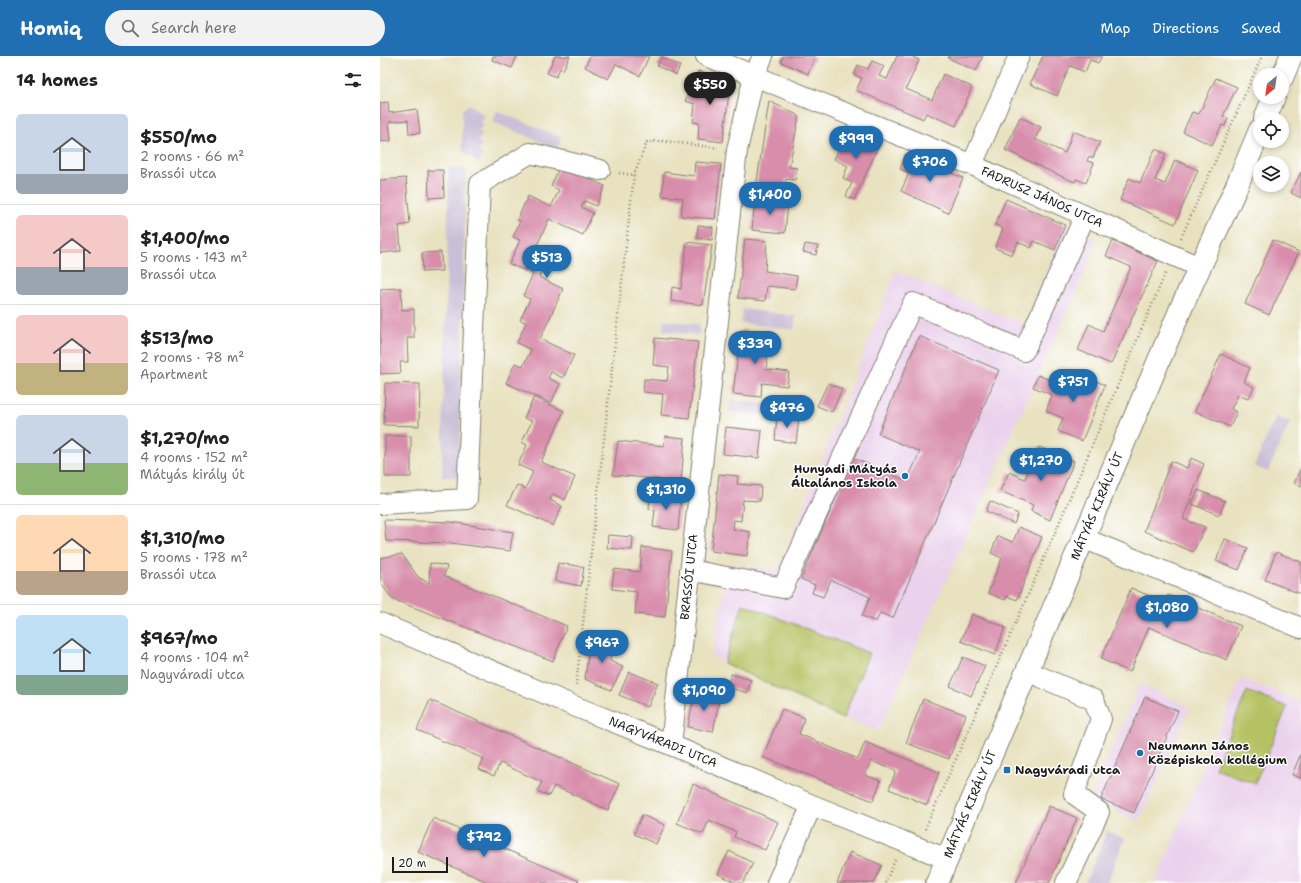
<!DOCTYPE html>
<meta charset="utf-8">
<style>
body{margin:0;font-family:"Shantell Sans",sans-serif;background:#f2f2f2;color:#222;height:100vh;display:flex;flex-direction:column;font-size:15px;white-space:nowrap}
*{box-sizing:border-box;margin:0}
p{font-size:13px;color:#767676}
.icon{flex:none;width:22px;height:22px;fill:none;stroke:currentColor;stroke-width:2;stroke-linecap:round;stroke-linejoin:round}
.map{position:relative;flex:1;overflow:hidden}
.details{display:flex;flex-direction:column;background:#fff;width:380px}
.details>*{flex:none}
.needle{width:26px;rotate:209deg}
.fabs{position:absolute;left:873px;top:12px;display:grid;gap:8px}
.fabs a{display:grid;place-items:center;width:36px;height:36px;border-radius:50%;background:#fff;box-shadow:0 2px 6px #0003;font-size:20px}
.scale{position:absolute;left:12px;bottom:10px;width:56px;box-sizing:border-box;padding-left:4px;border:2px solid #1c1c1c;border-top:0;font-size:11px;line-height:14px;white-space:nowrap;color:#1c1c1c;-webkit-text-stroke:3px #fff;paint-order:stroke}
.price{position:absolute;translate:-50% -34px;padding:0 9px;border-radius:14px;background:#1f6fb2;color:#fff;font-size:13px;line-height:26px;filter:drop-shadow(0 1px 2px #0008)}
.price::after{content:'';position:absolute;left:50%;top:24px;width:12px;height:9px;margin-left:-6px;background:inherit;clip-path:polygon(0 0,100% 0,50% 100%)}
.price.on{background:#222;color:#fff}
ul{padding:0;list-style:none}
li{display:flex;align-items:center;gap:12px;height:100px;padding:0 16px}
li+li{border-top:1px solid #e0e0e0}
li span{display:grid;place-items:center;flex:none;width:112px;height:80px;border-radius:6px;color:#555}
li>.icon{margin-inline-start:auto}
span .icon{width:48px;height:48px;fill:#fffc;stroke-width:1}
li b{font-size:17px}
h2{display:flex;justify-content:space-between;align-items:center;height:48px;padding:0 16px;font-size:17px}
header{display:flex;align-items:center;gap:24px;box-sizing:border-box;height:56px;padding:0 20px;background:#1f6fb2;color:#fff}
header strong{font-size:19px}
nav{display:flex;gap:22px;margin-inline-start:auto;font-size:14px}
.search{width:280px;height:36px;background:#f2f2f2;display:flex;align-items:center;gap:10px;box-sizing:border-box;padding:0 14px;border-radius:22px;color:#767676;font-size:15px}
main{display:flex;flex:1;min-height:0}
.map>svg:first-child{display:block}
.built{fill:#ead1ec}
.industrial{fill:#cabfd6}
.green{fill:#b5c264;stroke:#686f40}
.building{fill:#d88dab}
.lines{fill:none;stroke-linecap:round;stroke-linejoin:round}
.minor-casing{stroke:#827f6e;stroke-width:22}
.major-casing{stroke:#827f6e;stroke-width:24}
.path{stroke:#827f6e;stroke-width:2.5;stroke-dasharray:1 3;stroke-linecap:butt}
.minor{stroke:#fff;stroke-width:20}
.major{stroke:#fff;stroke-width:22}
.poi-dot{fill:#1f6fb2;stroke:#fff;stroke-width:1.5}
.labels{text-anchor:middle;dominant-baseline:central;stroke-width:3;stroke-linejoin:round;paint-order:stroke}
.street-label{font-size:12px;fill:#1c1c1c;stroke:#fff}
.poi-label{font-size:12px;font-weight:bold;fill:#1c1c1c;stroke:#fff;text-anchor:start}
</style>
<header>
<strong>Homiq</strong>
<div class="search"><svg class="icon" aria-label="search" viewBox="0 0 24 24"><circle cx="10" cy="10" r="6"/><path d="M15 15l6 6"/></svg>Search here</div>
<nav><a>Map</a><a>Directions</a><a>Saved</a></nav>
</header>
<main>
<section class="details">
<h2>14 homes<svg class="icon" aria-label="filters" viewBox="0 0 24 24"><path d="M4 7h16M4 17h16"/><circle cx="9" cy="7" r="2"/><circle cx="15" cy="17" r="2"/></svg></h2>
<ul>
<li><span style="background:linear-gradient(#c9d6e8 75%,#9aa5b1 0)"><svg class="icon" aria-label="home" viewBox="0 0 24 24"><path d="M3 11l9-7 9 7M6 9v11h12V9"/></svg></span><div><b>$550/mo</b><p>2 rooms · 66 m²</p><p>Brassói utca</p></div></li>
<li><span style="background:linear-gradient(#f6c9c9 65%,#9aa5b1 0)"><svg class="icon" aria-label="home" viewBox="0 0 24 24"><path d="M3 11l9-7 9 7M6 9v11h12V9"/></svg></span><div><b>$1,400/mo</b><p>5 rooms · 143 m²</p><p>Brassói utca</p></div></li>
<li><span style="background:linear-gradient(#f6c9c9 60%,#c2b280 0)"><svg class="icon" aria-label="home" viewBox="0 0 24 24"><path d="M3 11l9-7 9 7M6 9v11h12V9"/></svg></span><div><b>$513/mo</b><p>2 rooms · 78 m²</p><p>Apartment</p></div></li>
<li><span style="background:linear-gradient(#c9d6e8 60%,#8fb573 0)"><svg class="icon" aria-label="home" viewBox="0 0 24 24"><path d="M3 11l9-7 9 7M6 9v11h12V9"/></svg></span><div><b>$1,270/mo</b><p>4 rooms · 152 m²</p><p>Mátyás király út</p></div></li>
<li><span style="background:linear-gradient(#ffd9b3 70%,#b9a48a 0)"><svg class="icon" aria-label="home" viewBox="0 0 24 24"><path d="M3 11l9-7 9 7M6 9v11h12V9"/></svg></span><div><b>$1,310/mo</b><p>5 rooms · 178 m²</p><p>Brassói utca</p></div></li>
<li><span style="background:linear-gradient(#bfe0f5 75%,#7fa58c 0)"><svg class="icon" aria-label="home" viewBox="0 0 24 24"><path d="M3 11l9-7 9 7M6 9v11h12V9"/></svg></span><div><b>$967/mo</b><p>4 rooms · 104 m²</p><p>Nagyváradi utca</p></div></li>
</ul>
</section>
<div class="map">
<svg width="921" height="827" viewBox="0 0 921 827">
<rect width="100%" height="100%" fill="#fff"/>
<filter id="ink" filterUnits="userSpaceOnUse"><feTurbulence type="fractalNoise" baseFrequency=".025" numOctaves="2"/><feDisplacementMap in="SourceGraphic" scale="8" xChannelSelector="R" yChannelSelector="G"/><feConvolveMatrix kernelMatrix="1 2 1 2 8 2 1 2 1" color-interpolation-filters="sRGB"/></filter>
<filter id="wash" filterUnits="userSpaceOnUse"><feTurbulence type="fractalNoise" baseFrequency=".012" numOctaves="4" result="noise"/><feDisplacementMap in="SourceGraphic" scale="16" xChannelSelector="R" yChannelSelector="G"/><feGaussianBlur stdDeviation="0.9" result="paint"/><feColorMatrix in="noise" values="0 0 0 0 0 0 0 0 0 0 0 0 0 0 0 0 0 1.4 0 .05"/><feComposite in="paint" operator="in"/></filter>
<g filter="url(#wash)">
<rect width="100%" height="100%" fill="#e8e2c0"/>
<!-- built -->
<path class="built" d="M685 169 717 184 695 239 658 319 499 674 463 663 344 607 332 600 349 508 399 514 516 215 645 269Z
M861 622 921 646V827H775Z
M760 628 810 651 759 765 710 743Z"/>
<!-- industrial -->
<path class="industrial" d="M89 48 105 60 100 66 104 68 98 75 103 78 98 85 102 89 98 95 103 99 98 107 82 95V54Z
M117 55 181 81 177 93 113 66Z
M69 112 86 113 79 421H62Z
M363 253 416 260 414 274 361 267Z
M284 264 320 268 319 279 283 275Z
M351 344 398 349 397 360 350 356Z
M896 360 910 366 888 416 874 410Z
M727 775 745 783 727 827H705Z"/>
<!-- green -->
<path class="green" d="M363 548 489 597 463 663 344 607Z
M867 635 907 651 875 728 835 712Z"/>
<g id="blocks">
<!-- building -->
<path class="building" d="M113 0H137L132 12 112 4Z
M175 0H190L183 14 180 12 176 21 167 17Z
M210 0H269L260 20 236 8 228 23 205 11Z
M403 0H435L428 18 401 6Z
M517 0H531L539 4 526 33 552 44 563 18 592 31 576 70 546 57 543 63 476 34 482 22 474 19 478 9 488 13 492 5 504 10 499 20 507 23Z
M569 0H603L596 15 568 2Z
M663 0H722L718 7 710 4 705 16 690 10 677 40 650 28Z
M282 1 300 10 296 19 277 10Z
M318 15 350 28 343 86 318 83 319 67 313 66 315 48 305 45Z
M836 22 857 31 843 60 848 62 845 70 842 69 832 89 803 76 812 56 819 58Z
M389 45 419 60 409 111 417 112 415 124 406 123 403 143 375 138Z
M8 46 9 57 37 53 40 77 29 78 28 64 9 66 11 85 0 86V47Z
M640 61 661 71 655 83 685 97 693 75 720 86 713 102 709 100 707 105 714 107 706 127 696 123 695 126 676 118 625 94Z
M467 75 499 89 474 144 466 140 472 127 463 122 468 110 454 103Z
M775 93 786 98 775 124 785 128 795 104 818 114 795 168 740 144 749 122 760 127Z
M526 98 583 122 568 157 521 135 529 117 520 113Z
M315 106 341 108 335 163 301 160 303 142 282 140 284 116 314 120Z
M180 110 225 130 216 150 205 145 201 151 213 157 203 179 169 163 156 192 169 197 159 221 183 233 160 283 194 299 183 322 171 316 168 322 180 328 171 347 126 327 135 307 143 310 151 294 137 287 146 266 140 264 150 243 143 240 153 218 129 208 140 184 133 181 140 165 137 164 148 140 171 151 179 134 171 130Z
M48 114H63L64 141 49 142Z
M921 116V142L911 137Z
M26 122 30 168 19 170 21 195 0 197V124Z
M375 143 408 146 405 177 372 174Z
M626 143 685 169 675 194 654 185 651 192 638 186 632 199 615 192 623 173 615 169Z
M318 169 333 171 332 184 317 182Z
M365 183 387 185 385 215 417 220 415 233 387 230 385 245 358 242Z
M893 184 919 196 889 259 865 248Z
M733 185 778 205 731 308 698 294 709 268 723 275 751 211 726 200Z
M307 186 332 189 323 249 291 245 292 231 301 233Z
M425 188 438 190 436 199 423 196Z
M61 196 62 215 43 216 42 197Z
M21 232 22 254 34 253V282H27L28 306H20L21 317 0 318V233Z
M361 274 391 278 386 313 409 316 407 330 382 327 381 341 353 338Z
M539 280 619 314 513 562 500 557 496 566 482 560 490 541 451 524 443 541 432 537 435 529 421 523 473 402 527 425 540 396 498 378Z
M275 282 318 286 309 362 281 359 283 338 263 336 264 323 287 325 289 311 273 309Z
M841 298 870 312 864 326 874 331 868 343 858 339 851 353 857 356 850 371 815 355Z
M697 316 725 329 702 385 678 375 683 362 666 355 672 339 653 331 658 319 690 333Z
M5 327 40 328 39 370 4 369Z
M448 327 462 333 452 356 437 350Z
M154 341 184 355 161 406 195 421 185 444 173 438 170 444 182 450 173 470 127 449 137 429 145 433 153 416 138 409 147 389 142 386 152 365 144 362Z
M397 360 419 363 416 387 395 384Z
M346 371 382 375 379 402 343 398Z
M5 380H31V421H5Z
M285 380 305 382 300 436 278 434 279 423 233 419 238 385 284 390Z
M659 391 694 405 670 464 651 455 653 449 620 435 629 416 645 423Z
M811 402 824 408 803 463 825 471 813 496 764 475 791 405 807 412Z
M921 412V430L914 427Z
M339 418 358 420 357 428 381 430 380 445 363 444 361 465 354 464 353 473 370 476 367 500 331 495Z
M818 434 845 445 839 459 812 448Z
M281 437 301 439 298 474 273 471 275 454 269 453 270 441 280 442Z
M610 445 638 458 634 468 606 455Z
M4 464 71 466 133 476 130 495 71 487 6 485Z
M639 471 662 481 637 544 627 540 625 544 608 537 622 502 611 497 618 480 633 486Z
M228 479 253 481 252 494 227 492Z
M845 483 868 492 859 514 836 505Z
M262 491 292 495 285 561 255 558 257 536 232 533 234 513 260 516Z
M896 496 921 506V538L885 524Z
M22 498 38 521 49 527 50 507 67 510 64 520 187 570 173 605 12 543 1 527 0 502Z
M178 507 204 511 201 530 175 525Z
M751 532 779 544 774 555 780 557 788 539 861 570 847 604 769 571 750 616 721 603Z
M592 558 625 571 615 599 581 585Z
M210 583 233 585 230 605 243 611 231 634 205 623Z
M583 601 605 610 591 640 570 630Z
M249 616 278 627 268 651 239 639Z
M351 618 371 624 367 637 347 631Z
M315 635 340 640 333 676 308 671Z
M765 641 798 655 754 757 721 743Z
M543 643 586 659 569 703 526 687Z
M50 644 240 728 228 754 174 730 169 740 157 735 162 726 120 707 114 720 99 713 104 703 37 674Z
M402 653 425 662 419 678 478 703 485 686 559 716 547 749 509 733 516 715 491 705 485 719 501 725 493 745 383 701Z
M921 697V722L912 719Z
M313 728 398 766 385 794 354 781 356 776 329 764 323 778 297 767Z
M669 750 697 762 677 809 669 827H636Z
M262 759 285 769 276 788 254 778Z
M53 762 199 825 198 827H110L38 796Z
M349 795 373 807 363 827H357L338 818Z
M470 796 502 809 494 827H457Z"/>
</g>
</g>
<g filter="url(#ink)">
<use href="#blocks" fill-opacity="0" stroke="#827f6e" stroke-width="1"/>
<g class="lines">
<defs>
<path id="minor" d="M326 0 592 109 819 211
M592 109 639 0
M0 448 87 443 100 128 150 97 220 114
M703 482 921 572
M310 514 403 532 533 247 644 295 705 160
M0 567 194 650 291 689 432 749 567 803
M647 615 714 644 721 663 694 738 719 756 686 827
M291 689 357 94 374 20 383 0
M397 827 432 749"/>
<path id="major" d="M902 22 911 0
M885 63 894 41
M557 827 802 250 855 134 880 74"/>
</defs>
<!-- minor casing -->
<use href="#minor" class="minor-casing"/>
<!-- major casing -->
<use href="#major" class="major-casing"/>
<!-- path -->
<path class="path" d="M239 117 254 119
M801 182 882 0
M196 629 254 119 267 86 284 85 338 92
M545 773 659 514 786 216
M505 827 516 802"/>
<!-- minor -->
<use href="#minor" class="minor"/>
<!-- major -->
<use href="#major" class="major"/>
</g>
</g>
<!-- markers -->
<g class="poi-dot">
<circle cx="525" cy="420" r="4"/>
<circle cx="760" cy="697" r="4"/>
<rect x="623" y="710" width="8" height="8" rx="2"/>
</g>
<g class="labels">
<!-- street labels -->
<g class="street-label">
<text transform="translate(662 141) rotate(24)">FADRUSZ JÁNOS UTCA</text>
<text transform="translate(717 450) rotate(-67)">MÁTYÁS KIRÁLY ÚT</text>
<text transform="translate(309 521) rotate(-84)">BRASSÓI UTCA</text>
<text transform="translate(283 686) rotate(22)">NAGYVÁRADI UTCA</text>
<text transform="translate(590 748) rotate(-67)">MÁTYÁS KIRÁLY ÚT</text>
</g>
<!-- poi labels -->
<g class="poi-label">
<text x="517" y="413" text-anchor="end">Hunyadi Mátyás<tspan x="517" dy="14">Általános Iskola</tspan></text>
<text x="768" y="690">Neumann János<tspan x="768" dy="14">Középiskola kollégium</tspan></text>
<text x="635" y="714">Nagyváradi utca</text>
</g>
</g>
</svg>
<div class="fabs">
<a><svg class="needle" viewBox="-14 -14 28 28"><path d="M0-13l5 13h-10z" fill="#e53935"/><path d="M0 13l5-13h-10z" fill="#767676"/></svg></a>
<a><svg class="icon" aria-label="locate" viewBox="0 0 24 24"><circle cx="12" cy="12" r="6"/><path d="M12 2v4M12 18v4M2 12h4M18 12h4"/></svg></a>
<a><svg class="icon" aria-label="layers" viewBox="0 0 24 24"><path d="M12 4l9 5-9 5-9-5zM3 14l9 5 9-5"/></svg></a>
</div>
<div class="scale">20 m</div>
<b class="price on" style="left:330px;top:50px">$550</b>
<b class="price" style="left:476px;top:104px">$999</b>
<b class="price" style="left:550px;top:127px">$706</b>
<b class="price" style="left:390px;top:160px">$1,400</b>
<b class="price" style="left:167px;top:223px">$513</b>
<b class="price" style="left:375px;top:309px">$339</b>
<b class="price" style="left:693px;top:347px">$751</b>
<b class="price" style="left:407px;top:373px">$476</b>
<b class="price" style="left:661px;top:426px">$1,270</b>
<b class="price" style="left:286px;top:455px">$1,310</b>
<b class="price" style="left:787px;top:573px">$1,080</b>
<b class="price" style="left:222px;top:608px">$967</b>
<b class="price" style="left:324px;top:656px">$1,090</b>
<b class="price" style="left:104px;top:802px">$792</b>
</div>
</main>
